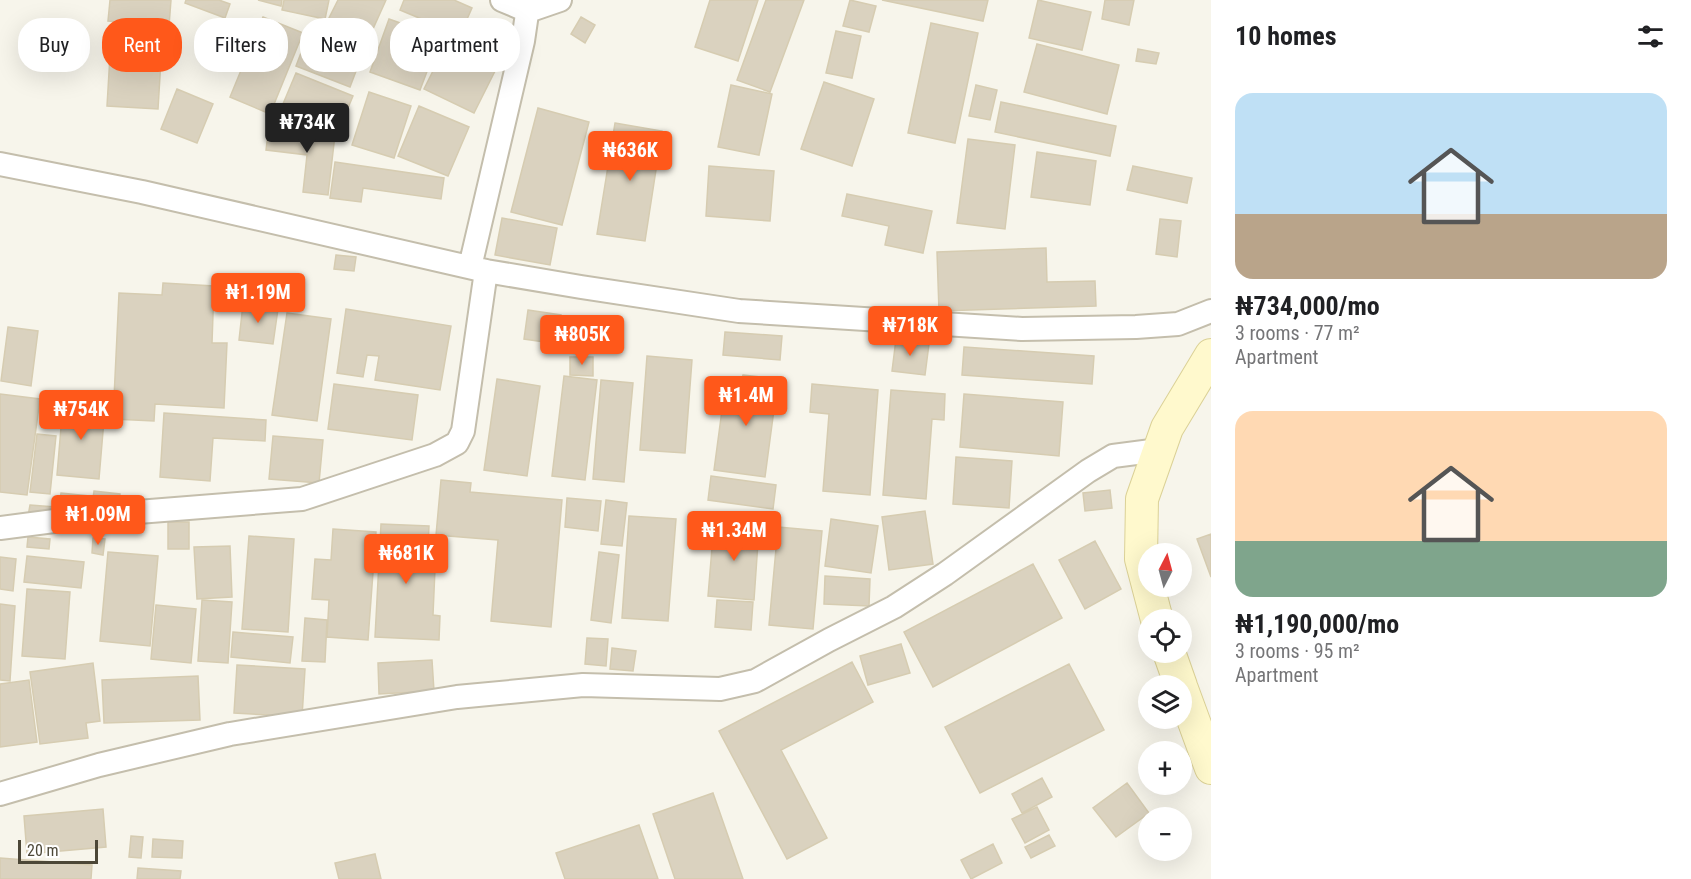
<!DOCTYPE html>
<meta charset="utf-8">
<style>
body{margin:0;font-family:"Roboto Condensed",sans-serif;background:#f2f2f2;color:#202124;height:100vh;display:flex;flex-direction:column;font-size:22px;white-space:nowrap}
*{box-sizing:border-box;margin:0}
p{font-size:20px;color:#757577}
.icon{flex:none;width:33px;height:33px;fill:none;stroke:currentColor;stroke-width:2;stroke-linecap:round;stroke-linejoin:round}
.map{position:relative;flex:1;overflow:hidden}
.side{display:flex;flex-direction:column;background:#fff;width:480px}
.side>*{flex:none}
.banner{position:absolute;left:18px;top:18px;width:570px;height:54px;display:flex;gap:12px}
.needle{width:39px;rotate:6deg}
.buttons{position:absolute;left:1138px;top:543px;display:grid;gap:12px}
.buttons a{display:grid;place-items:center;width:54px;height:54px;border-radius:50%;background:#fff;box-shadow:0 6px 24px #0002;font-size:30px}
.scale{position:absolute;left:18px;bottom:15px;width:80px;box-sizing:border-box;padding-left:6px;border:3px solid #4c4737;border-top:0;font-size:16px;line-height:21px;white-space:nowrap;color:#4c4737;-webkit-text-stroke:4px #fff;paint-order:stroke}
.price{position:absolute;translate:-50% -51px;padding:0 14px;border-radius:6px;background:#ff581a;color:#fff;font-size:20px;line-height:39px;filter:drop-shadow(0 2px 3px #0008)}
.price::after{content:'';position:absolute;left:50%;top:36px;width:18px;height:14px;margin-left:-9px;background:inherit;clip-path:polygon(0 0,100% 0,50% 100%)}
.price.selected{background:#222;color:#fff}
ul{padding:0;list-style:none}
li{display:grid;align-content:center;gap:12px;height:318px;padding:0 24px}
li span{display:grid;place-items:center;height:186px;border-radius:18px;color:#555}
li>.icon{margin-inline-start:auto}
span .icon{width:108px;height:108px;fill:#fffc;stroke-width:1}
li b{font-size:26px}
h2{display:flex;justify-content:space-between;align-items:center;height:72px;padding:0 24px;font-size:26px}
.tag{padding:0 21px;border-radius:24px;background:#fff;box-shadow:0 6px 24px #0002;font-size:21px;line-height:54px}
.tag.selected{background:#ff581a;color:#fff}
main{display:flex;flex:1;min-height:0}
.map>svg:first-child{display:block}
.building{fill:#dad2bf;stroke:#d6ccb1;stroke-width:1.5}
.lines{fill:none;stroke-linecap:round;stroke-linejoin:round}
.street-casing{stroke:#c4beac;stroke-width:26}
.secondary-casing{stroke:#dbd196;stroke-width:34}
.street{stroke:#fff;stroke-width:22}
.secondary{stroke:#fff9cd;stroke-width:32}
</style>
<main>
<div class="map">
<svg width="1211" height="879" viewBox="0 0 1211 879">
<rect width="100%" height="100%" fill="#f7f5eb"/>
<!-- building -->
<path class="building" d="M110 0H171L169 26 108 21Z
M186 0H219L230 4 225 18 185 3Z
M258 0H282L281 6Z
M284 0H329L325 19 282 10Z
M338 0H386L368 40 327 22Z
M404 0H454L472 8 460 35 400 10Z
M710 0H758L738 61 695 47Z
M766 0H804L770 92 737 80Z
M850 0 876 6 869 32 843 26Z
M882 0H988L983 21Z
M1038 0 1091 12 1082 50 1029 38Z
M1105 0H1134L1129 25 1102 19Z
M263 17 303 33 270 114 230 97Z
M581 17 595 25 585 43 571 34Z
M389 19 440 37 420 90 370 72Z
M931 23 978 33 955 143 908 133Z
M312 24 366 45 350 87 296 66Z
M836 31 861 36 852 78 826 73Z
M111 39 162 43 158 109 107 106Z
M448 41 498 65 474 113 424 89Z
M1037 44 1119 65 1107 114 1024 92Z
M1138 49 1159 53 1156 64 1136 61Z
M296 73 353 96 337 134 280 111Z
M824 82 874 99 852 166 801 149Z
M731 85 772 94 759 155 718 147Z
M976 85 997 90 990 120 969 116Z
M177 89 213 104 197 143 161 129Z
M369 92 411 106 394 158 352 145Z
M1001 102 1116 126 1110 156 995 132Z
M419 106 469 127 448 176 398 156Z
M538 108 589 122 562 225 511 212Z
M615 123 662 131 645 241 597 234Z
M269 126 335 135 328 195 303 192 307 155 266 150Z
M968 139 1015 145 1005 229 957 223Z
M1037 152 1096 161 1090 205 1031 197Z
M335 162 444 178 441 199 363 188 361 202 330 198Z
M709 166 774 171 770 221 706 216Z
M1133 166 1192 178 1187 203 1127 190Z
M847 194 932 211 923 253 885 245 889 226 842 216Z
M502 218 557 228 550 265 495 255Z
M1160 219 1181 221 1177 257 1156 254Z
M1046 248 1047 282 1095 281 1096 306 939 311 937 252Z
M336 255 356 257 354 271 334 269Z
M163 283 214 286 212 343H227L224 408 155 404 154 421 113 419 119 293 162 295Z
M243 304 278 309 273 344 239 340Z
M346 309 451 326 440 390 375 380 379 356 367 355 363 377 337 373Z
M528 310 561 315 558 344 524 339Z
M287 313 331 319 317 421 272 415Z
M8 327 38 331 31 386 1 381Z
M725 332 782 336 780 360 723 355Z
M896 339 929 344 925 375 892 371Z
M964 347 1094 356 1092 384 962 375Z
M647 356 692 360 685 453 640 450Z
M570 357H593V376L570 375Z
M743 375 760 377 759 384 777 387 765 477 714 470 726 380 741 382Z
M564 376 597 380 585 480 552 476Z
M497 379 540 386 527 476 484 470Z
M601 380 633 383 624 482 593 479Z
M334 384 418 395 412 440 328 429Z
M812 384 878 390 870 495 823 491 829 414 810 412Z
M891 390 945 394 944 420 932 419 926 499 883 495Z
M0 394 40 399 27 495 0 492Z
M964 394 1063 402 1059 456 960 447Z
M63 404 105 408 99 479 57 475Z
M164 413 266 420 265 441 213 438 210 481 160 477Z
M37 434 56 436 50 494 30 492Z
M273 436 323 440 319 483 269 479Z
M956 457 1012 461 1009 508 953 504Z
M711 476 776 485 773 509 708 500Z
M441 480 471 483 470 492 562 500 551 627 491 621 498 540 436 535Z
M1110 490 1112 508 1085 511 1083 493Z
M94 491 120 494 119 509 92 506Z
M61 493 89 496 87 509 59 506Z
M567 498 601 501 598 531 565 527Z
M606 500 627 503 622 546 601 544Z
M30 505 55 507 53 519 28 516Z
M925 511 933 564 889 570 882 517Z
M629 516 676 519 668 621 622 618Z
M831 519 878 526 871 573 825 566Z
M168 522H189V549H168Z
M381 524 429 526 427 569H435L433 615 440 616 439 640 375 637Z
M714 524 759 528 754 600 708 596Z
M778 527 822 531 813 629 769 625Z
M333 529 376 532 368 640 327 637 329 600 312 599 315 559 331 560Z
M1211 534V577L1197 539Z
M249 536 294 539 288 632 242 629Z
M28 537 50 539 49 549 27 547Z
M93 538 105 539 103 555 92 553Z
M1095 541 1121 589 1085 609 1059 560Z
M230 546 232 597 197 599 194 547Z
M108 552 158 556 150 646 100 641Z
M599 552 619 555 611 623 591 620Z
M27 556 84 562 81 588 24 582Z
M0 557 16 559 13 591 0 589Z
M1033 564 1062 618 933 687 904 632Z
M825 576 870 579 869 606 824 604Z
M27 589 70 592 65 659 22 656Z
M202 600 232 602 228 663 198 661Z
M717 600 753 602 751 630 715 627Z
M0 604 15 606 10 681 0 680Z
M156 605 196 609 191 663 151 659Z
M305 618 327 620 325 662 302 661Z
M233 632 293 637 290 663 231 657Z
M587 638 608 639 606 666 585 664Z
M901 644 910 673 868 685 860 656Z
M612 648 636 651 633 671 610 669Z
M432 660 434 691 379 694 378 663Z
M852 662 873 702 781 750 827 838 787 859 719 731Z
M93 663 100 721 86 723 88 738 40 744 30 672Z
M1069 664 1104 730 980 793 945 727Z
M237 665 305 669 302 717 234 713Z
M198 676 200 720 104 723 102 680Z
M29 680 37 742 0 747V684Z
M1042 778 1052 797 1022 813 1012 794Z
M1127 783 1149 813 1116 837 1093 808Z
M713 793 743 879H675L653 814Z
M1037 807 1049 830 1025 843 1012 819Z
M103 809 106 847 27 854 24 816Z
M639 825 658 879H565L556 853Z
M1149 832V849L1141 844Z
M1049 835 1055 846 1031 858 1025 847Z
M131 836 143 837 141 858 129 857Z
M153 839 183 841 182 858 152 857Z
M993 844 1002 863 971 879 961 860Z
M375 854 381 879H339L335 863Z
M0 858 92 865 91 879H0Z
M138 868 181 871 180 879H137Z"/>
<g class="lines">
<defs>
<path id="street" d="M502 0 528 11 560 0
M0 164 142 192 486 271 581 287 739 311 1022 329 1136 327 1178 324 1211 311
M470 267 523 41 529 0
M0 528 100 515 302 499 435 455 457 443 463 431 486 271
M0 794 99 765 230 734 457 697 583 685 720 689 755 681 829 640 894 607 945 574 1088 471 1113 456 1159 450"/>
<path id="secondary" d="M1157 620 1141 559 1142 499 1167 428 1211 355
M1169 652 1181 686
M1182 689 1211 768"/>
</defs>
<!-- street casing -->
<use href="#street" class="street-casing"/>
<!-- secondary casing -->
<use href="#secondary" class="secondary-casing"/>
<!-- street -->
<use href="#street" class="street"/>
<!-- secondary -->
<use href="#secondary" class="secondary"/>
</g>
</svg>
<div class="buttons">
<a><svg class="needle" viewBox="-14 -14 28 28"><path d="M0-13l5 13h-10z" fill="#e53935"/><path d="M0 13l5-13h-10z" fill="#757577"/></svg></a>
<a><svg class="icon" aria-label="locate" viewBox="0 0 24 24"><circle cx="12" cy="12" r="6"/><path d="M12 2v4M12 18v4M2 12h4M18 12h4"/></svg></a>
<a><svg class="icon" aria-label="layers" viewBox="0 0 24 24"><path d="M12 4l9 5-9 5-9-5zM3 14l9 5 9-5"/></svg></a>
<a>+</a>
<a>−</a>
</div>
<div class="scale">20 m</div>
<b class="price selected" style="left:307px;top:154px">₦734K</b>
<b class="price" style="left:630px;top:182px">₦636K</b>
<b class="price" style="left:258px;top:324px">₦1.19M</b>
<b class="price" style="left:910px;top:357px">₦718K</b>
<b class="price" style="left:582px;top:366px">₦805K</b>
<b class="price" style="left:746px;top:427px">₦1.4M</b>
<b class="price" style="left:81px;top:441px">₦754K</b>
<b class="price" style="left:98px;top:546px">₦1.09M</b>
<b class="price" style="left:734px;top:562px">₦1.34M</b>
<b class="price" style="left:406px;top:585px">₦681K</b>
<div class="banner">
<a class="tag">Buy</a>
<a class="tag selected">Rent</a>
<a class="tag">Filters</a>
<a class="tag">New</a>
<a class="tag">Apartment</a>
</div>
</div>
<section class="side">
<h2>10 homes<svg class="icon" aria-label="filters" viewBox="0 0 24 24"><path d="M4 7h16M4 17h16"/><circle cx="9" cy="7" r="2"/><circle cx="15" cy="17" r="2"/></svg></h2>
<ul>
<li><span style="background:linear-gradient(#bfe0f5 65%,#b9a48a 0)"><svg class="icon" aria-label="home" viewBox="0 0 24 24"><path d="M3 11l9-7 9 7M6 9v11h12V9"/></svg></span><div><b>₦734,000/mo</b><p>3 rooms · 77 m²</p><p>Apartment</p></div></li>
<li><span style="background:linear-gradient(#ffd9b3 70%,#7fa58c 0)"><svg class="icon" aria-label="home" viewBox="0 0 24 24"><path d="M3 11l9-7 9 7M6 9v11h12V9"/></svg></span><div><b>₦1,190,000/mo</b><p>3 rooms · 95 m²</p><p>Apartment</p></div></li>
</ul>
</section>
</main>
